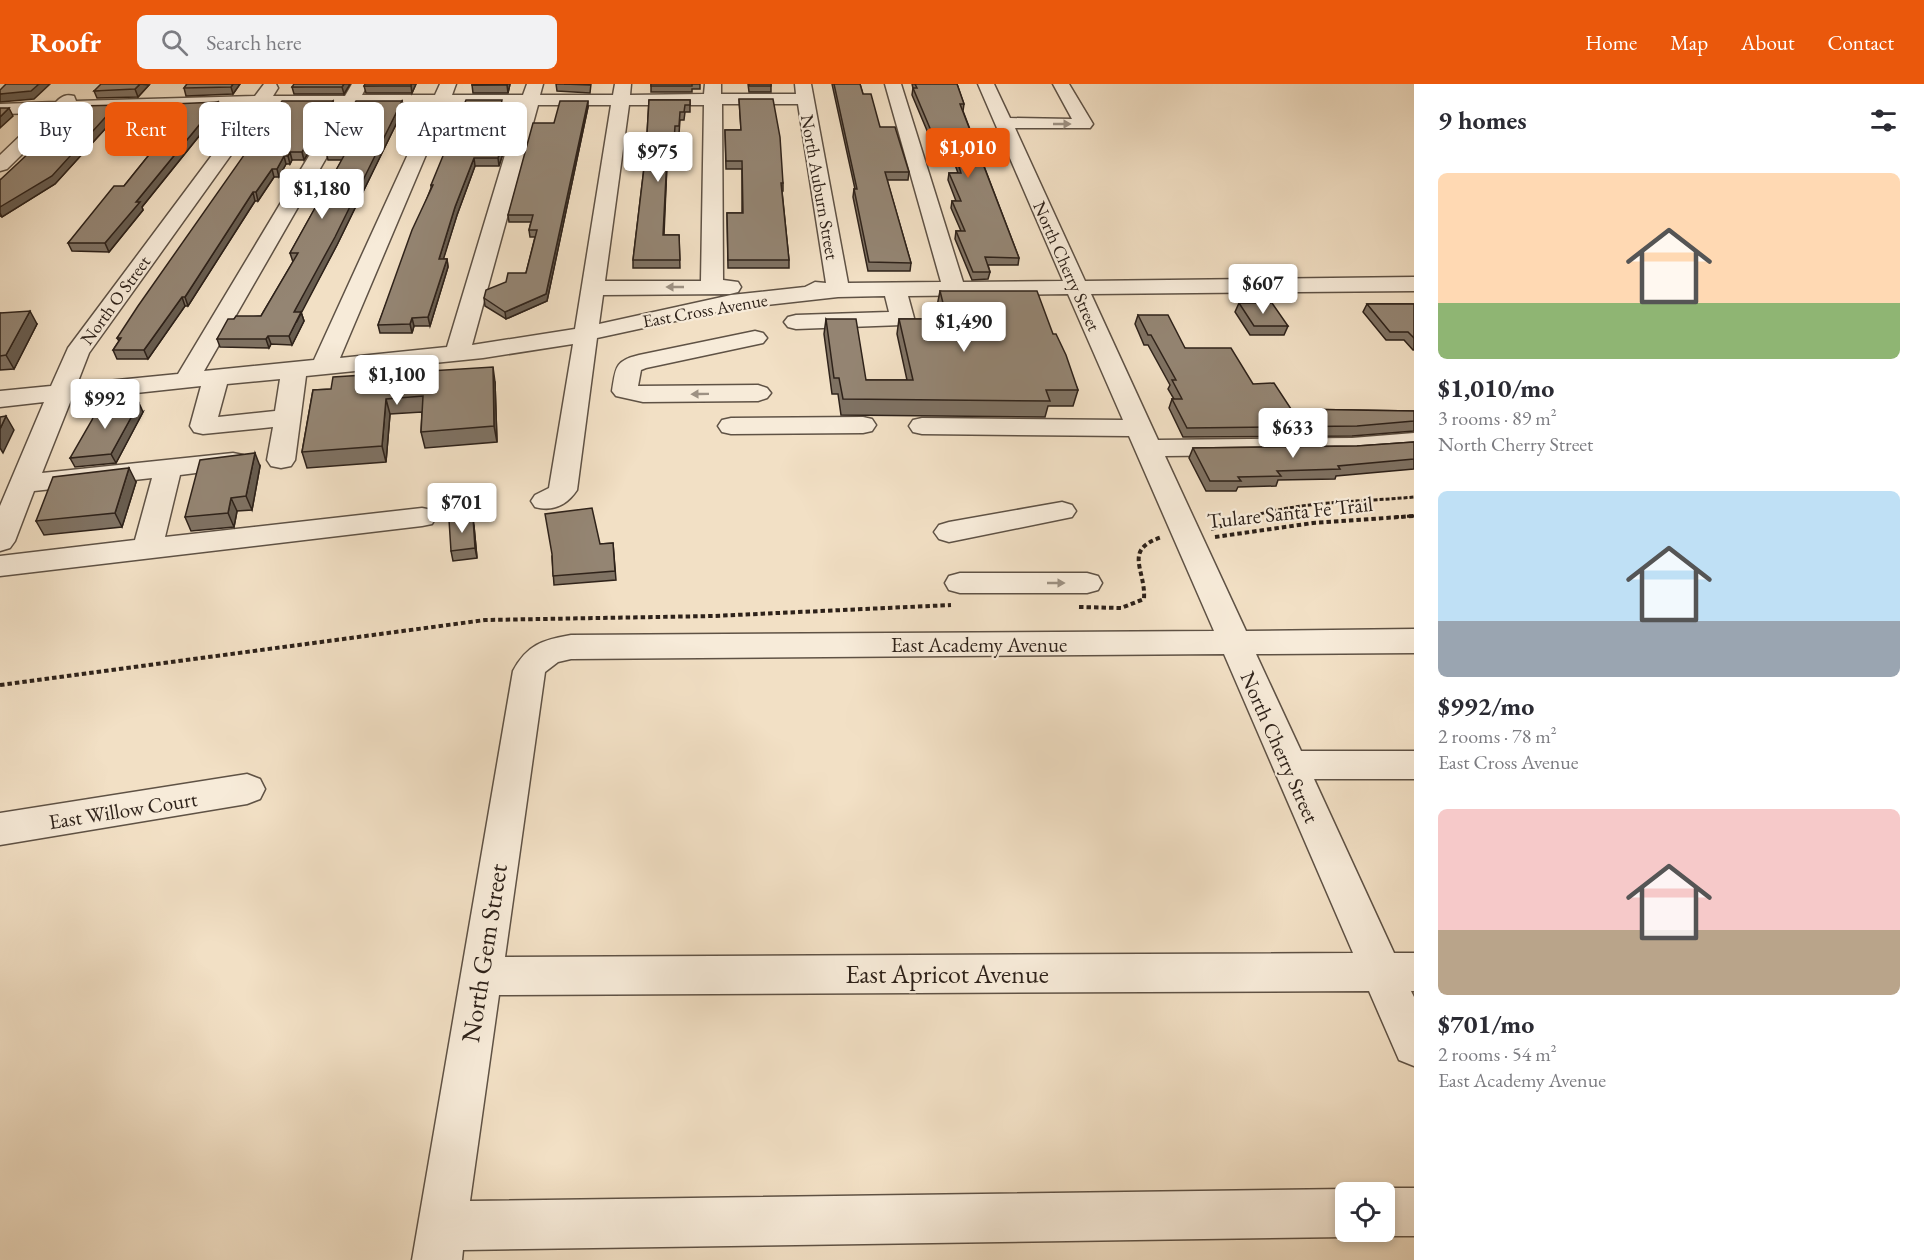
<!DOCTYPE html>
<meta charset="utf-8">
<style>
body{margin:0;font-family:"EB Garamond",serif;background:#f2f2f3;color:#2b2b33;height:100vh;display:flex;flex-direction:column;font-size:22px;white-space:nowrap}
*{box-sizing:border-box;margin:0}
p{font-size:20px;color:#7c7c81}
.icon{flex:none;width:33px;height:33px;fill:none;stroke:currentColor;stroke-width:2;stroke-linecap:round;stroke-linejoin:round}
.map{position:relative;flex:1;overflow:hidden}
.panel{display:flex;flex-direction:column;background:#fff;width:510px}
.panel>*{flex:none}
.top-card{position:absolute;left:18px;top:18px;width:570px;height:54px;display:flex;gap:12px}
.buttons{position:absolute;left:1335px;top:1098px;display:grid;gap:12px}
.buttons a{display:grid;place-items:center;width:60px;height:60px;border-radius:9px;background:#fff;box-shadow:0 3px 9px #0003;font-size:30px}
.price{position:absolute;translate:-50% -51px;padding:0 14px;border-radius:6px;background:#fff;color:#222;font-size:20px;line-height:39px;filter:drop-shadow(0 2px 3px #0008)}
.price::after{content:'';position:absolute;left:50%;top:36px;width:18px;height:14px;margin-left:-9px;background:inherit;clip-path:polygon(0 0,100% 0,50% 100%)}
.price.current{background:#ea580c;color:#fff}
ul{padding:0;list-style:none}
li{display:grid;align-content:center;gap:12px;height:318px;padding:0 24px}
li span{display:grid;place-items:center;height:186px;border-radius:9px;color:#555}
li>.icon{margin-inline-start:auto}
span .icon{width:108px;height:108px;fill:#fffc;stroke-width:1}
li b{font-size:26px}
h2{display:flex;justify-content:space-between;align-items:center;height:72px;padding:0 24px;font-size:26px}
.pill{padding:0 21px;border-radius:9px;background:#fff;box-shadow:0 3px 9px #0003;font-size:21px;line-height:54px}
.pill.current{background:#ea580c;color:#fff}
header{display:flex;align-items:center;gap:36px;box-sizing:border-box;height:84px;padding:0 30px;background:#ea580c;color:#fff}
header strong{font-size:28px}
nav{display:flex;gap:33px;margin-inline-start:auto;font-size:21px}
.search{width:420px;height:54px;background:#f2f2f3;display:flex;align-items:center;gap:15px;box-sizing:border-box;padding:0 21px;border-radius:9px;color:#7c7c81;font-size:22px}
main{display:flex;flex:1;min-height:0}
.map>svg:first-child{display:block}
.lines{fill:none;stroke-linecap:round;stroke-linejoin:round}
.minor-casing{stroke:#5f5245;stroke-width:3}
.path-far1{stroke:#2e221a;stroke-width:3;stroke-dasharray:4 2;stroke-linecap:butt}
.path{stroke:#2e221a;stroke-width:4;stroke-dasharray:4.5 3;stroke-linecap:butt}
.minor{fill:#f7ebd9;fill-rule:evenodd}
.wall{fill:#7f7263;stroke:#2e221a;stroke-width:1.5}
.shaded-wall{fill:#685d50;stroke:#2e221a;stroke-width:1.5}
.building{fill:#948573;stroke:#2e221a;stroke-width:1.5}
.oneway{fill:#9d9183}
.labels{text-anchor:middle;dominant-baseline:central;stroke-width:4.5;stroke-linejoin:round;paint-order:stroke}
.far-street-label{font-size:18px;fill:#2e221a;stroke:#f7ebd9}
.street-label{font-size:21px;fill:#2e221a;stroke:#f7ebd9}
.near-street-label{font-size:26px;fill:#2e221a;stroke:#f7ebd9}
</style>
<header>
<strong>Roofr</strong>
<div class="search"><svg class="icon" aria-label="search" viewBox="0 0 24 24"><circle cx="10" cy="10" r="6"/><path d="M15 15l6 6"/></svg>Search here</div>
<nav><a>Home</a><a>Map</a><a>About</a><a>Contact</a></nav>
</header>
<main>
<div class="map">
<svg width="1414" height="1176" viewBox="0 0 1414 1176">
<rect width="100%" height="100%" fill="#f2e0c5"/>
<filter id="stains"><feTurbulence type="fractalNoise" baseFrequency=".00333" numOctaves="4"/><feColorMatrix values="0 0 0 0 .2 0 0 0 0 .09 0 0 0 0 .02 0 0 0 .5 -.17"/></filter>
<radialGradient id="worn" r=".72"><stop offset=".6" stop-color="#630" stop-opacity="0"/><stop offset="1" stop-color="#630" stop-opacity=".3"/></radialGradient>
<g class="lines">
<defs>
<path id="minor" d="M264 0H276L278 4 273 12H345L352 0H368L362 11H435L440 0H456L452 11H523L527 0H543L540 11H613L615 0H631L630 11 704 10 705 0H721V10H796L795 0H811L848 199 941 198 885 0H901L963 198 1063 197 978 0H994L1010 34 1072 35 1053 0H1069L1093 40 1090 44H1015L1085 197 1414 193V207L1091 210 1158 356 1352 354 1414 349V365L1352 370 1165 372 1246 547 1414 545V569L1256 570 1301 667H1414V695H1314L1394 869H1414V907H1411L1414 913V982L1399 976 1369 907 499 911 470 1117 1346 1105 1354 1108H1346V1148H1359L1346 1153 463 1166 462 1176H412L513 587C527 561 542 556 571 551L1214 547 1129 352 922 350 913 348 909 342 913 336 922 334 1123 336 1068 210 908 212 914 234 910 239 902 241 796 245 788 243 784 238 788 233 796 231 889 228 885 212 838 213 731 225 597 254 577 406C567 421 553 428 535 423L531 417 535 411 549 404 573 260 483 274 306 292 295 376 291 382 281 384 271 382 267 376 273 343 203 350 194 348 190 342 201 302 71 316 42 389 233 369 243 371 247 377 243 383 180 391 165 453 422 424 432 426 436 433 432 440 422 442 0 492V472L135 456 152 394 34 407 15 457 10 464 0 467V422L44 318 0 323V307L51 302 68 264 248 23 65 28 7 85 0 87V71L44 29 0 30V20L56 18C62 12 66 10 74 12L76 17 255 12ZM722 20H798L826 199 815 198 805 203 731 211 599 240 603 211 730 210 738 208 741 203 738 198 723 196ZM447 21H520L447 263 340 274ZM538 21H611L575 245 472 261ZM629 21H704L701 197H605ZM266 22H339L178 290 77 300 89 269ZM356 22H430L314 276 204 287ZM280 295 275 327 218 333 227 300ZM1224 570 1353 869 505 873 545 588 558 578 571 575Z
M755 247 763 249 767 254 763 259 646 284 641 286 638 302 758 301 767 304 771 309 767 314 758 317 643 318 616 312 612 307C616 284 614 277 639 271Z
M863 333 872 335 876 341 872 347 863 349 731 350 722 348 718 342 722 336 731 334Z
M1062 418 1072 421 1076 427 1072 433 949 458 939 455 934 448 939 441 949 438Z
M960 489H1087L1098 492 1102 499 1098 506 1087 509H960L949 506 945 499 949 492Z
M247 690 260 695 265 705 260 715 247 720 0 761V729Z
M1384 1104H1414V1152H1384L1373 1148H1384V1108H1373Z"/>
</defs>
<!-- minor casing -->
<use href="#minor" class="minor-casing"/>
<!-- path-far1 -->
<path class="path-far1" d="M1249 433C1302 417 1359 418 1414 413
M1395 433 1414 432"/>
<!-- path -->
<path class="path" d="M1211 445 1254 432
M1215 453 1313 439 1414 432
M1079 523 1121 524 1144 515C1146 485 1122 466 1162 453
M0 601 485 536 713 532 951 521"/>
<!-- minor -->
<use href="#minor" class="minor"/>
</g>
<!-- wall -->
<path class="wall" d="M187 0H240L233 10 186 12 184 4Z
M350 0 344 10H294L292 3Z
M416 0 412 9H366L364 2Z
M510 0 508 9H473L472 1Z
M556 0H591L590 9 557 7Z
M651 0H700V5H692V8H651Z
M748 0H771V8H749Z
M832 0H860L863 10 880 43 909 88 908 96H887L911 179 910 187H868L853 113 854 105H855Z
M912 0H957L964 20 963 27 1019 174 1018 181H988L990 188 988 195 972 196 955 155 956 147H961L951 124 952 117H956L948 96 949 89H958L946 56H931L912 11 913 4Z
M149 1 138 13 97 14 94 7Z
M739 15 783 99V107H782L789 176V184H728L727 129H742V85H726L725 46H741Z
M649 16H690V28H685L684 36H680L679 50H675L674 80H667L664 151H679L680 184H633V176L646 67Z
M333 17 335 24 304 76H292L290 80H286L279 93H274L258 117H255L188 222H185L148 275H117L113 266 119 257 117 254Z
M402 17 404 24 337 161 301 228 304 237 292 261 271 260 269 264 220 263 217 255 234 235 261 232 293 178 290 169 342 76H328L326 68Z
M218 18 220 26 142 123 143 126 109 168 72 167 68 159 124 102 157 61 152 50 167 33 165 28Z
M121 21 124 29 119 34H115L55 100 2 133 0 132V96Z
M503 21 516 28 499 82H475L457 131 443 175H447L448 183 430 242H414L412 249H380L378 241 431 104V101Z
M588 23 547 217 506 235 485 222 484 214 526 189 535 153H530L529 146 531 138H509L508 131 554 39Z
M940 207 1053 250 1078 306 1073 322H1048L1045 333 841 331 838 310H832L824 250 826 235 866 296H907L897 250 899 235H940L937 222Z
M1239 219 1288 242 1284 251H1250L1235 228Z
M1367 220H1414V266H1413L1404 256H1386L1363 228Z
M0 229 37 240 14 285 0 286Z
M1138 231 1185 264 1253 300 1291 325 1414 327V347L1352 352 1183 353 1169 324 1172 315H1174L1168 305 1170 301 1148 261H1144L1135 240Z
M495 298 497 358 425 364 421 348 422 328 390 330 386 378 307 384 302 368 313 306Z
M143 328 116 379 75 383 70 374Z
M1414 358V385L1336 392 1335 395 1278 396 1276 402 1238 403 1236 407H1206L1189 374 1193 364 1357 362Z
M260 382 252 426 237 427 234 443 191 447 185 433Z
M136 398 122 443 44 451 36 437Z
M474 442 477 474 453 477 451 467Z
M613 459 616 496 554 501 552 472 600 460Z"/>
<!-- shaded-wall -->
<path class="shaded-wall" d="M39 0H50L34 15 0 18V10Z
M140 0 149 1 138 13 135 5Z
M233 0H240L233 10 231 3Z
M344 0H350L344 10 342 3Z
M411 0H416L412 9 411 2Z
M507 0H510L508 9 507 1Z
M333 17 335 24 304 76 302 68Z
M402 17 404 24 337 161 297 237 294 228Z
M588 17V23L547 217 506 235 505 228 546 210Z
M218 18 220 26 142 123 143 126 109 168 105 159 136 118Z
M121 21 124 29 119 34 116 26Z
M515 21 516 28 499 82 498 74Z
M9 24 13 32 0 44V33Z
M112 26 115 34 55 100 2 133 0 129V123Z
M290 68 292 76 290 80 288 72Z
M284 72 286 80 279 93 277 85Z
M667 73V80L663 159V151Z
M474 74 475 82 457 131 441 183 439 175 455 123Z
M272 85 274 93 258 117 256 108Z
M253 108 255 117 188 222 185 213Z
M447 175 448 183 430 242 428 233Z
M182 213 185 222 148 275 144 266Z
M30 227 37 240 14 285 6 271Z
M301 228 304 237 292 261 289 252Z
M412 234 414 242 412 249 410 240Z
M268 252 271 260 269 264 266 255Z
M493 283 495 298 497 358 494 342Z
M386 315 390 330 386 378 382 362Z
M139 319 143 328 116 379 111 370Z
M6 332 14 346 3 369 0 364V345Z
M255 369 260 382 252 426 246 412Z
M129 384 136 398 122 443 115 429Z
M231 414 237 427 234 443 228 429Z
M473 433 474 442 477 474 475 464Z"/>
<!-- building -->
<path class="building" d="M6 0H39L31 7 0 10V6Z
M101 0H140L135 5 94 7Z
M187 0H233L231 3 184 4Z
M294 0H344L342 3H292Z
M365 0H411V2H364Z
M472 0H507V1H472Z
M564 0H590V1Z
M651 0H692V2H651Z
M749 0H771V2H749Z
M834 0H860L863 10H871L880 43H895L909 88H885L911 179 869 178 854 105H857Z
M915 0H957L964 20H960L1019 174 985 173 990 188H973L956 147H965L952 117H961L949 89H961L948 49H932L913 4H917Z
M739 15H773L780 53 783 99H781L789 176H728L727 129H743L742 77H726L725 46H741Z
M466 16H502L501 21H515L498 74H474L455 123 439 175H447L428 233 412 234 410 240 378 241 412 146 433 101H431Z
M649 16H690V21H685L684 28H680L679 42H675L673 73H667L663 151H679L680 176H633L646 67Z
M282 17H333L302 68H290L288 72H284L277 85H272L256 108H253L185 213H182L144 266H113L121 254H117L138 222Z
M356 17H402L335 153 294 228H301L289 252H268L266 255H217L228 235H234L236 232H261L298 169H290L346 68H326Z
M560 17H588L546 210 505 228 484 214 486 206 506 198 508 189H526L537 146H529L533 131H508L533 39H554Z
M218 18 136 118H140L105 159H68L114 102H124L161 56H155L160 50H152L172 27 165 28 172 20Z
M121 21 116 26H112L52 92 0 123V96L79 22Z
M0 24H9L0 33Z
M940 207H1037L1053 250H1056L1066 271 1078 306H1046L1050 317 843 315 839 294H834L826 235H856L866 296H913L899 235H947Z
M1239 219H1272L1288 242H1254Z
M1367 220H1414V254L1408 248H1390Z
M30 227 6 271 0 272V229Z
M1138 231H1168L1185 264H1231L1253 300 1274 299 1291 325 1414 327V337L1357 342 1187 344 1172 315H1182L1172 296H1176L1151 251H1148Z
M493 283 494 342 421 348 423 312 386 315 382 362 302 368 313 306 331 305 333 293Z
M139 319 111 370 70 374 92 336 98 322Z
M6 332 0 345V333Z
M1414 358V375L1338 382 1340 385 1277 387 1281 392 1238 393 1241 397H1210L1193 364 1357 362Z
M255 369 246 412 231 414 228 429 185 433 200 376Z
M129 384 115 429 36 437 53 393Z
M592 424 600 460 613 459 615 487 553 492 552 470 545 430Z
M473 433 475 464 451 467 449 436Z"/>
<!-- one-way arrows -->
<defs><path id="oneway-solid" d="M-6-.8H1V-3.2L6.5 0L1 3.2V.8H-6Z" transform="scale(1.5)"/></defs>
<g class="oneway">
<use href="#oneway-solid" transform="translate(1062 40)"/>
<use href="#oneway-solid" transform="translate(675 203) rotate(180)"/>
<use href="#oneway-solid" transform="translate(700 310) rotate(179)"/>
<use href="#oneway-solid" transform="translate(1056 499)"/>
</g>
<g class="labels">
<!-- far-street labels -->
<g class="far-street-label">
<text transform="translate(820 103) rotate(80)">North Auburn Street</text>
<text transform="translate(1067 182) rotate(66)">North Cherry Street</text>
<text transform="translate(115 216) rotate(-54)">North O Street</text>
<text transform="translate(705 226) rotate(-10)">East Cross Avenue</text>
</g>
<!-- street labels -->
<g class="street-label">
<text transform="translate(1290 428) rotate(-6)">Tulare Santa Fe Trail</text>
<text x="979" y="560">East Academy Avenue</text>
<text transform="translate(1280 663) rotate(66)">North Cherry Street</text>
<text transform="translate(123 726) rotate(-9)">East Willow Court</text>
</g>
<!-- near-street labels -->
<g class="near-street-label">
<text transform="translate(484 869) rotate(-81)">North Gem Street</text>
<text x="947" y="890">East Apricot Avenue</text>
</g>
</g>
<rect width="100%" height="100%" filter="url(#stains)"/>
<rect width="100%" height="100%" fill="url(#worn)"/>
</svg>
<div class="buttons">
<a><svg class="icon" aria-label="locate" viewBox="0 0 24 24"><circle cx="12" cy="12" r="6"/><path d="M12 2v4M12 18v4M2 12h4M18 12h4"/></svg></a>
</div>
<b class="price current" style="left:968px;top:95px">$1,010</b>
<b class="price" style="left:658px;top:99px">$975</b>
<b class="price" style="left:322px;top:136px">$1,180</b>
<b class="price" style="left:1263px;top:231px">$607</b>
<b class="price" style="left:964px;top:269px">$1,490</b>
<b class="price" style="left:397px;top:322px">$1,100</b>
<b class="price" style="left:105px;top:346px">$992</b>
<b class="price" style="left:1293px;top:375px">$633</b>
<b class="price" style="left:462px;top:450px">$701</b>
<div class="top-card">
<a class="pill">Buy</a>
<a class="pill current">Rent</a>
<a class="pill">Filters</a>
<a class="pill">New</a>
<a class="pill">Apartment</a>
</div>
</div>
<section class="panel">
<h2>9 homes<svg class="icon" aria-label="filters" viewBox="0 0 24 24"><path d="M4 7h16M4 17h16"/><circle cx="9" cy="7" r="2"/><circle cx="15" cy="17" r="2"/></svg></h2>
<ul>
<li><span style="background:linear-gradient(#ffd9b3 70%,#8fb573 0)"><svg class="icon" aria-label="home" viewBox="0 0 24 24"><path d="M3 11l9-7 9 7M6 9v11h12V9"/></svg></span><div><b>$1,010/mo</b><p>3 rooms · 89 m²</p><p>North Cherry Street</p></div></li>
<li><span style="background:linear-gradient(#bfe0f5 70%,#9aa5b1 0)"><svg class="icon" aria-label="home" viewBox="0 0 24 24"><path d="M3 11l9-7 9 7M6 9v11h12V9"/></svg></span><div><b>$992/mo</b><p>2 rooms · 78 m²</p><p>East Cross Avenue</p></div></li>
<li><span style="background:linear-gradient(#f6c9c9 65%,#b9a48a 0)"><svg class="icon" aria-label="home" viewBox="0 0 24 24"><path d="M3 11l9-7 9 7M6 9v11h12V9"/></svg></span><div><b>$701/mo</b><p>2 rooms · 54 m²</p><p>East Academy Avenue</p></div></li>
</ul>
</section>
</main>
